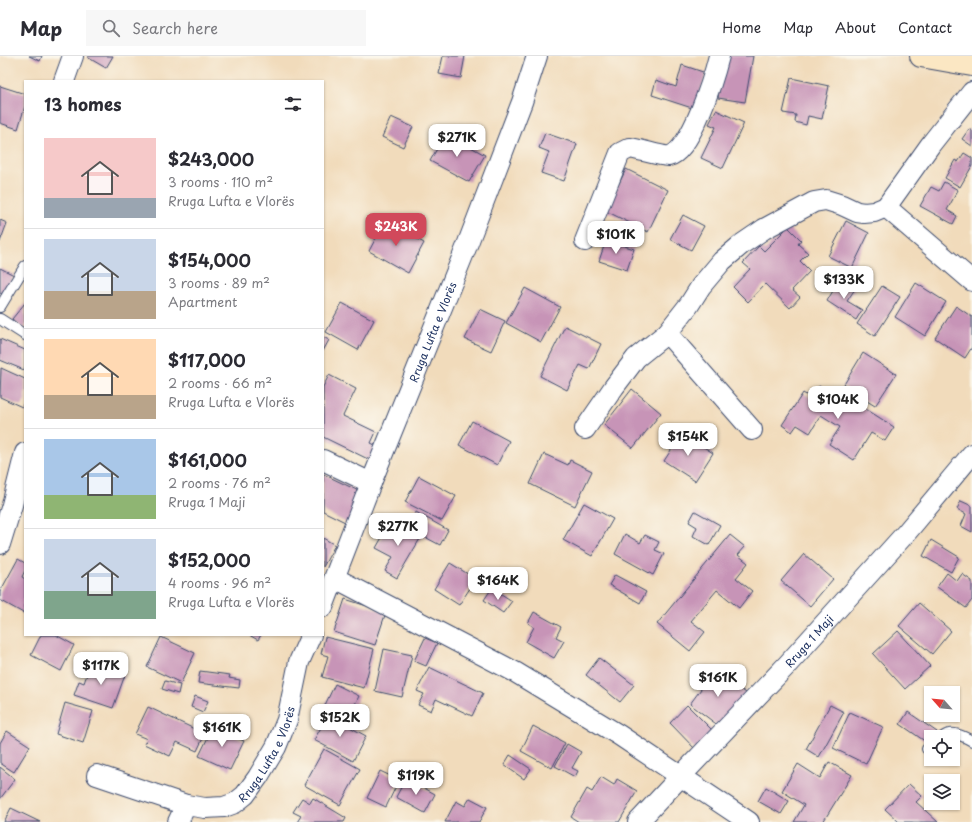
<!DOCTYPE html>
<meta charset="utf-8">
<style>
body{margin:0;font-family:"Playpen Sans",sans-serif;background:#f7f7f7;color:#2b2b33;height:100vh;display:flex;flex-direction:column;font-size:15px;white-space:nowrap}
*{box-sizing:border-box;margin:0}
p{font-size:13px;color:#7c7c81}
.icon{flex:none;width:22px;height:22px;fill:none;stroke:currentColor;stroke-width:2;stroke-linecap:round;stroke-linejoin:round}
.map{position:relative;flex:1;overflow:hidden}
.sheet{position:absolute;left:24px;top:24px;width:300px;height:556px;display:flex;flex-direction:column;background:#fff;border-radius:0px;box-shadow:0 1px 3px #0004}
.sheet>*{flex:none}
.needle{width:26px;rotate:297deg}
.controls{position:absolute;left:924px;top:630px;display:grid;gap:8px}
.controls a{display:grid;place-items:center;width:36px;height:36px;border-radius:0px;background:#fff;box-shadow:0 1px 3px #0004;font-size:20px}
.price{position:absolute;translate:-50% -34px;padding:0 9px;border-radius:8px;background:#fff;color:#222;font-size:13px;line-height:26px;filter:drop-shadow(0 1px 2px #0008)}
.price::after{content:'';position:absolute;left:50%;top:24px;width:12px;height:9px;margin-left:-6px;background:inherit;clip-path:polygon(0 0,100% 0,50% 100%)}
.price.current{background:#d1495b;color:#fff}
ul{padding:0;list-style:none}
li{display:flex;align-items:center;gap:12px;height:100px;padding:0 20px}
li+li{border-top:1px solid #e1e1e2}
li span{display:grid;place-items:center;flex:none;width:112px;height:80px;border-radius:0px;color:#555}
li>.icon{margin-inline-start:auto}
span .icon{width:48px;height:48px;fill:#fffc;stroke-width:1}
li b{font-size:17px}
h2{display:flex;justify-content:space-between;align-items:center;height:48px;padding:0 20px;font-size:17px}
header{display:flex;align-items:center;gap:24px;box-sizing:border-box;height:56px;padding:0 20px;background:#fff;border-bottom:1px solid #e1e1e2}
header strong{font-size:19px}
nav{display:flex;gap:22px;margin-inline-start:auto;font-size:14px}
.search{width:280px;height:36px;background:#f7f7f7;display:flex;align-items:center;gap:10px;box-sizing:border-box;padding:0 14px;border-radius:0px;color:#7c7c81;font-size:15px}
.map>svg:first-child{display:block}
.building{fill:#c794b7}
.lines{fill:none;stroke-linecap:round;stroke-linejoin:round}
.lane-casing{stroke:#3b496c;stroke-width:12}
.street-casing{stroke:#3b496c;stroke-width:22}
.secondary-casing{stroke:#3b496c;stroke-width:24}
.lane{stroke:#fff;stroke-width:10}
.street{stroke:#fff;stroke-width:20}
.secondary{stroke:#fbe7c3;stroke-width:22}
.labels{text-anchor:middle;dominant-baseline:central;stroke-width:3.5;stroke-linejoin:round;paint-order:stroke}
.street-label{font-size:11px;fill:#1b2f5e;stroke:#fbf7ec}
</style>
<header>
<strong>Map</strong>
<div class="search"><svg class="icon" aria-label="search" viewBox="0 0 24 24"><circle cx="10" cy="10" r="6"/><path d="M15 15l6 6"/></svg>Search here</div>
<nav><a>Home</a><a>Map</a><a>About</a><a>Contact</a></nav>
</header>
<div class="map">
<svg width="972" height="766" viewBox="0 0 972 766">
<rect width="100%" height="100%" fill="#fbf7ec"/>
<filter id="ink" filterUnits="userSpaceOnUse"><feTurbulence type="fractalNoise" baseFrequency=".025" numOctaves="2"/><feDisplacementMap in="SourceGraphic" scale="8" xChannelSelector="R" yChannelSelector="G"/><feConvolveMatrix kernelMatrix="1 2 1 2 8 2 1 2 1" color-interpolation-filters="sRGB"/></filter>
<filter id="wash" filterUnits="userSpaceOnUse"><feTurbulence type="fractalNoise" baseFrequency=".012" numOctaves="4" result="noise"/><feDisplacementMap in="SourceGraphic" scale="16" xChannelSelector="R" yChannelSelector="G"/><feGaussianBlur stdDeviation="0.9" result="paint"/><feColorMatrix in="noise" values="0 0 0 0 0 0 0 0 0 0 0 0 0 0 0 0 0 1.4 0 .05"/><feComposite in="paint" operator="in"/></filter>
<g filter="url(#wash)">
<rect width="100%" height="100%" fill="#f1dbbb"/>
<g id="blocks">
<!-- building -->
<path class="building" d="M29 0H42L40 5Z
M88 0H113L106 12 87 1Z
M443 0H465L461 22 439 18Z
M725 0H753L745 46 718 42Z
M682 9 706 17 695 53 652 39 656 24 676 31Z
M791 22 829 30 822 63 808 60 806 69 795 66 796 59 783 57Z
M0 30 25 38V50L18 73 0 67Z
M716 54 744 67 723 112 701 102 716 71 709 68Z
M391 61 413 71 403 91 382 81Z
M969 73 972 75V90L962 83Z
M446 77 485 99 469 126 430 105Z
M545 77 577 88 564 125 541 117 549 96 539 92Z
M964 97 972 102V110L960 131 945 122 955 104 958 106Z
M626 113 668 134 648 176 606 155Z
M944 126 958 134 947 154 957 160 953 168 920 150 931 131 939 135Z
M683 159 704 170 691 194 670 183Z
M0 164 7 167 0 186Z
M385 165 424 187 408 217 369 195Z
M846 165 869 177 852 212 828 200Z
M788 171 801 184 798 188 808 197 800 205 810 215 792 234 800 241 790 252 765 228 748 246 733 231 750 213 743 207 759 190 764 195Z
M606 184 634 193 627 214 599 205Z
M0 212 14 219 3 239 0 237Z
M840 223 855 233 847 245 862 254 856 264 827 245Z
M916 227 946 246 925 280 895 261Z
M882 230 900 241 875 280 857 268Z
M525 232 560 251 541 286 506 267Z
M25 247V274L12 263Z
M342 247 374 264 358 294 326 276Z
M956 250 972 261V291L965 302 935 282Z
M480 253 505 265 491 295 465 283Z
M565 270 601 288 589 313 580 309 567 334 540 320Z
M323 281 329 284 323 295Z
M0 283 25 294V311L24 314 0 304Z
M863 297 896 318 875 350 843 330Z
M1 312 25 323V344L22 351 0 341Z
M329 319 356 333 343 360 376 376 371 387 381 392 374 406 323 381V331Z
M819 330 838 342 841 337 894 371 885 385 871 377 854 404 829 388 840 371 821 359 810 377 797 369 792 376 782 369 803 337 811 342Z
M632 333 661 357 633 392 604 369Z
M472 365 509 385 497 409 459 389Z
M682 377 713 397 695 425 664 405Z
M544 398 568 409 570 404 592 415 575 450 530 428Z
M323 418 363 437 349 468 323 455Z
M419 420 456 440 442 465 405 446Z
M961 445 972 450V476L961 470 966 458 957 453Z
M584 447 613 463 592 500 563 484Z
M695 455 720 469 709 489 693 480 697 471 689 466Z
M416 456 448 474 440 489 408 472Z
M392 464 421 481 397 522 385 515 393 501 376 492Z
M625 478 640 487 645 479 659 486 655 494 664 498 653 519 615 498Z
M730 479 745 491 738 499 748 507 736 522 752 535 739 552 717 534 691 565 705 576 690 595 657 568Z
M323 482 335 489 323 511Z
M931 484 959 501 951 516 923 500Z
M804 498 833 523 810 550 781 525Z
M18 503 25 507V514L22 521 25 523V558L0 544V536Z
M450 507 476 523 459 549 434 533Z
M947 517 957 525 962 518 972 525V544L966 552 937 531Z
M615 519 646 536 640 547 609 529Z
M492 532 512 545 503 557 484 544Z
M345 543 386 556 375 589 334 576Z
M919 547 951 575 932 598 899 570Z
M534 556 561 571 556 581 564 585 554 602 526 586 534 571 528 567Z
M898 575 930 610 905 633 873 598Z
M41 579H56L74 589 61 615 31 599Z
M249 579H261L258 584Z
M161 581 195 597 181 627 147 611Z
M325 581 374 593 364 632 322 621 328 600 321 598Z
M425 582 437 587 426 610 414 605Z
M384 593 412 599 402 641 375 635Z
M599 602 634 629 620 646 586 619Z
M91 607 125 619 113 652 74 639 79 625 84 627Z
M429 611 483 637 472 660 436 643 431 655 418 649 424 638 417 635Z
M715 614 746 637 720 671 690 648Z
M200 615 230 619 229 622 240 624 239 632 198 627Z
M165 625 180 629 178 638 162 633Z
M335 628 359 640 349 661 325 649Z
M195 640 208 645 203 656 191 651Z
M65 647 93 655 83 687 56 678Z
M687 649 714 676 696 694 670 667Z
M830 649 844 656 819 701 806 693Z
M148 651 205 678 197 695 177 686 170 700 144 688 147 683 135 678Z
M850 656 883 671 866 708 833 692Z
M908 656 937 676 934 681H931V686L929 688 900 668Z
M328 659 366 680 353 705 314 684Z
M533 670 565 687 552 712 521 695Z
M213 671 244 685 230 714 199 700Z
M7 675 30 690 14 716 0 707V687Z
M567 688 581 696 572 712 578 715 575 721 555 710Z
M324 693 360 713 340 749 304 729Z
M510 699 531 713 524 723 504 709Z
M829 706 852 719 823 766H794L804 749 782 735 798 708 820 722Z
M0 711 15 723 0 743Z
M380 715 399 724 386 751 367 742Z
M601 721 614 729 617 723 637 735 619 766H579L571 761 587 733 592 736Z
M406 722 435 738 425 757 396 741Z
M909 728 922 740 916 746 938 766H899L885 753Z
M766 731 789 745 781 758 758 745Z
M302 742 310 747 313 742 346 762 344 766H297L301 760 293 756Z
M470 742 487 751 479 766H445L456 745 465 750Z
M11 752 40 766H4Z"/>
</g>
</g>
<g filter="url(#ink)">
<use href="#blocks" fill-opacity="0" stroke="#3b496c" stroke-width="1"/>
<g class="lines">
<defs>
<path id="lane" d="M0 251 25 210
M0 263 25 279
M943 681C952 674 963 680 972 685
M927 693 931 690"/>
<g id="street">
<path d="M64 25 73 0"/>
<path d="M972 36 931 88 886 151 972 225"/>
<path d="M585 185 620 97 630 92C638 93 663 101 669 100 691 96 714 20 719 0"/>
<path d="M667 277 752 374"/>
<path d="M585 373 614 331 636 302 667 277 689 249 701 230 722 205 742 188 764 173 814 146 826 144 842 149 857 156 864 157 874 156 886 151"/>
<path d="M323 404 371 427"/>
<path d="M0 488 12 449 25 397"/>
<path d="M335 522 515 616 619 679 749 766"/>
<path id="s1" d="M323 551 371 427 466 192 522 46 537 0"/>
<path d="M97 719 186 749"/>
<path id="s2" d="M178 766 186 749 205 752 224 751 235 747 245 739 258 721 276 691 287 664 299 606 311 579"/>
<path id="s3" d="M638 766 681 720 786 610 906 477 972 398"/>
</g>
<path id="secondary" d="M921 0 972 9"/>
</defs>
<!-- lane casing -->
<use href="#lane" class="lane-casing"/>
<!-- street casing -->
<use href="#street" class="street-casing"/>
<!-- secondary casing -->
<use href="#secondary" class="secondary-casing"/>
<!-- lane -->
<use href="#lane" class="lane"/>
<!-- street -->
<use href="#street" class="street"/>
<!-- secondary -->
<use href="#secondary" class="secondary"/>
</g>
</g>
<g class="labels">
<!-- street labels -->
<g class="street-label">
<text stroke="none"><textPath href="#s1" startOffset="296">Rruga Lufta e Vlorës</textPath></text>
<text stroke="none"><textPath href="#s3" startOffset="249">Rruga 1 Maji</textPath></text>
<text stroke="none"><textPath href="#s2" startOffset="128">Rruga Lufta e Vlorës</textPath></text>
</g>
</g>
</svg>
<div class="controls">
<a><svg class="needle" viewBox="-14 -14 28 28"><path d="M0-13l5 13h-10z" fill="#e53935"/><path d="M0 13l5-13h-10z" fill="#7c7c81"/></svg></a>
<a><svg class="icon" aria-label="locate" viewBox="0 0 24 24"><circle cx="12" cy="12" r="6"/><path d="M12 2v4M12 18v4M2 12h4M18 12h4"/></svg></a>
<a><svg class="icon" aria-label="layers" viewBox="0 0 24 24"><path d="M12 4l9 5-9 5-9-5zM3 14l9 5 9-5"/></svg></a>
</div>
<b class="price" style="left:457px;top:102px">$271K</b>
<b class="price current" style="left:396px;top:191px">$243K</b>
<b class="price" style="left:616px;top:199px">$101K</b>
<b class="price" style="left:844px;top:244px">$133K</b>
<b class="price" style="left:838px;top:364px">$104K</b>
<b class="price" style="left:688px;top:401px">$154K</b>
<b class="price" style="left:398px;top:491px">$277K</b>
<b class="price" style="left:498px;top:545px">$164K</b>
<b class="price" style="left:101px;top:630px">$117K</b>
<b class="price" style="left:718px;top:642px">$161K</b>
<b class="price" style="left:340px;top:682px">$152K</b>
<b class="price" style="left:222px;top:692px">$161K</b>
<b class="price" style="left:416px;top:740px">$119K</b>
<section class="sheet">
<h2>13 homes<svg class="icon" aria-label="filters" viewBox="0 0 24 24"><path d="M4 7h16M4 17h16"/><circle cx="9" cy="7" r="2"/><circle cx="15" cy="17" r="2"/></svg></h2>
<ul>
<li><span style="background:linear-gradient(#f6c9c9 75%,#9aa5b1 0)"><svg class="icon" aria-label="home" viewBox="0 0 24 24"><path d="M3 11l9-7 9 7M6 9v11h12V9"/></svg></span><div><b>$243,000</b><p>3 rooms · 110 m²</p><p>Rruga Lufta e Vlorës</p></div></li>
<li><span style="background:linear-gradient(#c9d6e8 65%,#b9a48a 0)"><svg class="icon" aria-label="home" viewBox="0 0 24 24"><path d="M3 11l9-7 9 7M6 9v11h12V9"/></svg></span><div><b>$154,000</b><p>3 rooms · 89 m²</p><p>Apartment</p></div></li>
<li><span style="background:linear-gradient(#ffd9b3 70%,#b9a48a 0)"><svg class="icon" aria-label="home" viewBox="0 0 24 24"><path d="M3 11l9-7 9 7M6 9v11h12V9"/></svg></span><div><b>$117,000</b><p>2 rooms · 66 m²</p><p>Rruga Lufta e Vlorës</p></div></li>
<li><span style="background:linear-gradient(#a9c7e8 70%,#8fb573 0)"><svg class="icon" aria-label="home" viewBox="0 0 24 24"><path d="M3 11l9-7 9 7M6 9v11h12V9"/></svg></span><div><b>$161,000</b><p>2 rooms · 76 m²</p><p>Rruga 1 Maji</p></div></li>
<li><span style="background:linear-gradient(#c9d6e8 65%,#7fa58c 0)"><svg class="icon" aria-label="home" viewBox="0 0 24 24"><path d="M3 11l9-7 9 7M6 9v11h12V9"/></svg></span><div><b>$152,000</b><p>4 rooms · 96 m²</p><p>Rruga Lufta e Vlorës</p></div></li>
</ul>
</section>
</div>
